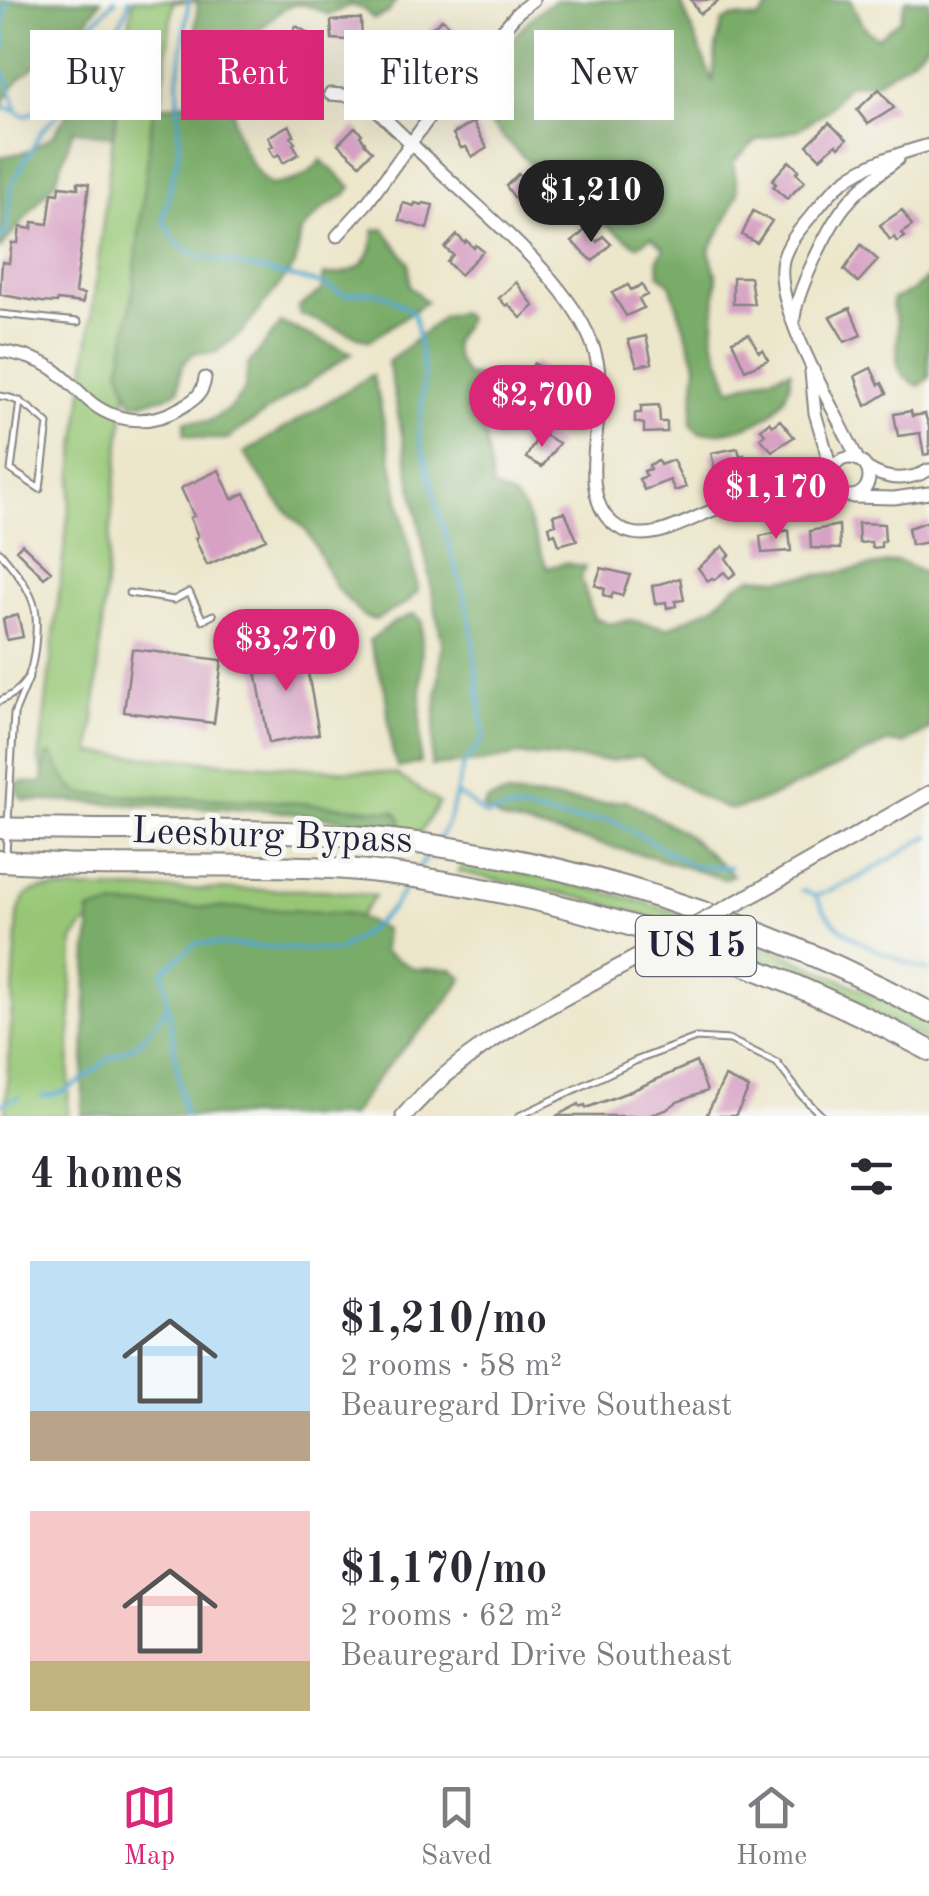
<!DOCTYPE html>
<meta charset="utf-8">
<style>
body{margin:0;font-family:"Old Standard TT",serif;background:#f2f2f3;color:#2b2b33;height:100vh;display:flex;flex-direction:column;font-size:38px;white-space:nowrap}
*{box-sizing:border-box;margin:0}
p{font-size:32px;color:#7c7c81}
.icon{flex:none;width:55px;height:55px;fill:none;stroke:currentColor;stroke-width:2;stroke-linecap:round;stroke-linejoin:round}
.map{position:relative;height:1116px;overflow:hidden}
.sheet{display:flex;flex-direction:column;background:#fff;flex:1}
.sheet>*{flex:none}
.banner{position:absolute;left:30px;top:30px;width:870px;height:90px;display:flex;gap:20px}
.price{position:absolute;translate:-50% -85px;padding:0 22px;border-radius:35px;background:#db2777;color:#fff;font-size:32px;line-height:65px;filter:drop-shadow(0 2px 5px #0008)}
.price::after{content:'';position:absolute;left:50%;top:60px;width:30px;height:22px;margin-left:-15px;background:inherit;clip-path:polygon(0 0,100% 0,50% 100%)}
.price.active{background:#222;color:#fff}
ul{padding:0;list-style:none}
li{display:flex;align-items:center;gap:30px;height:250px;padding:0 30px}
li span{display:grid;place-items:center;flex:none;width:280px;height:200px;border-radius:0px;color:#555}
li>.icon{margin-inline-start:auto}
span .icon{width:120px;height:120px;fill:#fffc;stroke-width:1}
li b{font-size:42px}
h2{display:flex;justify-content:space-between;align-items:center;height:120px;padding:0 30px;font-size:42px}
.chip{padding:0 35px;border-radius:0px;background:#fff;box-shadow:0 10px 40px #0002;font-size:35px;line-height:90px}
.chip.active{background:#db2777;color:#fff}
.dock{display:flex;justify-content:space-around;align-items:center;height:140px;border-top:2px solid #e1e1e2;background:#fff;font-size:28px;color:#7c7c81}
.dock a{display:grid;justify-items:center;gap:5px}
.dock .active{color:#db2777}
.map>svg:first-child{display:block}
.green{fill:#97c776;stroke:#5c7458;stroke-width:2.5}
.forest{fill:#79ac67;stroke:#4e6751;stroke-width:2.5}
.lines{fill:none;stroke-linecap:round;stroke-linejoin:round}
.stream{stroke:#53a8cf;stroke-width:4}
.building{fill:#d7a1c4}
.lane-casing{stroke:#878482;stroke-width:9}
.street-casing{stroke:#878482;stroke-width:15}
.secondary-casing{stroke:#878482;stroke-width:19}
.highway-casing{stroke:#878482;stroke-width:24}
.lane{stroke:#fff;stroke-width:5}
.street{stroke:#fff;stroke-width:11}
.secondary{stroke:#fff;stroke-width:15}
.highway{stroke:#fff;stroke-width:20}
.secondary-bridge-casing{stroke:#878482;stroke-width:19;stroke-linecap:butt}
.secondary-bridge{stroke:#fff;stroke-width:15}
.labels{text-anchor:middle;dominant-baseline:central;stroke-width:10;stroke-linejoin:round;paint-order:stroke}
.shield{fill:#f6f6f2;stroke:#626272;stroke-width:2.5}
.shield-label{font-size:35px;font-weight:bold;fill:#22223b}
.street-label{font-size:38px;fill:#22223b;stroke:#f6f6f2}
</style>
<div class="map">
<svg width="929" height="1116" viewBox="0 0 929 1116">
<rect width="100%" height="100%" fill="#f6f6f2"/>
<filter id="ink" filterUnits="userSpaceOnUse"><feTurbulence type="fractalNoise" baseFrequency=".01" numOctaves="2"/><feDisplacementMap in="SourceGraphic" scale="20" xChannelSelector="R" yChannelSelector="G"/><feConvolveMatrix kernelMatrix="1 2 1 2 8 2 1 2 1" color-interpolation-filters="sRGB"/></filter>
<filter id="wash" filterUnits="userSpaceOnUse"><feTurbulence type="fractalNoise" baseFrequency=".0048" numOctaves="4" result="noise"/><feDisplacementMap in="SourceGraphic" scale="40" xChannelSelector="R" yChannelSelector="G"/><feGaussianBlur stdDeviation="2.25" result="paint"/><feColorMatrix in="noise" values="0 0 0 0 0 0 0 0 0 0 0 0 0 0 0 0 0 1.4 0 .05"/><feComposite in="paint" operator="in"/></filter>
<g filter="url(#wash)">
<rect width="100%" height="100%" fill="#ece6ca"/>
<!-- green -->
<path class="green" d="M133 0H227L218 2H173L113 501 91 753 396 774 439 803 420 833 290 809 73 799 46 779 39 762 113 136Z
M465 861C535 875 606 890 675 912 763 941 846 981 929 1023V1041C847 1002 765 958 680 927 608 901 532 887 458 872Z
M44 889 325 890 375 896 347 933 98 920 85 925 73 940 68 1116H5L18 915C22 898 26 891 44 889Z"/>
<!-- forest -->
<path class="forest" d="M0 0H101L80 31 20 78 0 106Z
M198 0H396L388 13 374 19 363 9 351 5 328 15C303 0 291 0 269 21 262 28 252 35 246 43 217 80 234 158 271 185 292 182 307 178 321 160L351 187 345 195 324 208 301 232 295 265 242 332 215 353H194C180 365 179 372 179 390L166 397 132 404 120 370 132 298 153 108 188 102Z
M556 0H680L713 82 716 47 723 21 734 17 758 19 769 8 765 0H851C857 15 863 30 878 38L900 20 906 0H929V42L910 60 875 83 847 85 828 110 797 130 757 140 733 162 738 193 725 223 709 250 717 277 713 339 731 389 791 370C790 419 741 434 699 433L691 424 697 366 670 284 659 274 658 259 664 248 651 237 637 246C620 234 602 224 586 212 568 199 472 114 472 98 471 85 525 22 537 13 543 8 550 4 556 0Z
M124 67 113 136 73 130 56 180 0 249V157L26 152 53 136 83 89Z
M384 229 409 263 410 286 426 302 369 341 300 314 298 308 321 291 324 275C357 274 372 265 374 230Z
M929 276V378L919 386C889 371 899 357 898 330 898 318 890 311 893 299L911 292Z
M460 312 467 319 453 343 456 357 466 375 484 377 492 408 491 418 484 429 493 488 514 498 525 511 547 568 565 563 585 567 581 578 594 618 608 624 630 620 668 628 715 605 734 587 753 577 780 579 836 573 898 561 929 575V730L903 744 888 742C862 754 750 812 729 809 709 805 658 769 640 756L612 761 519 755 481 762 431 766 442 642 388 362 443 317Z
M281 323 352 353 227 439H203L184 434 185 421H209L230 408 245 389 248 365Z
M372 375 378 394 418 591 408 602 375 620 364 617 337 589 308 533 277 501 244 453Z
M414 614 422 620 420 763 398 768 392 750 385 689 369 641 394 622Z
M51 753C63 772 62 783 83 794L274 801 394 811C400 816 403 820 400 827L267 810 24 800 18 794 19 782 42 783 47 756Z
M505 795 603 803 626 800 685 833 733 875 724 879 652 857 502 820 483 808 488 800Z
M117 906 249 908 352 914 385 930 383 952 415 969H452L463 978C442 1014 411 1038 384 1070 372 1084 362 1101 351 1116H82L88 948 90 929 89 911Z"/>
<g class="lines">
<!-- stream -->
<path class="stream" d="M189 0 178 80 179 148 163 220 178 245 199 256 323 284 346 295C378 287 390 295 414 314L424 375 419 434 438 510 465 597 472 631 484 737C479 750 466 757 462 770 455 794 453 817 439 839
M0 53 6 46 3 27 8 0
M0 64 7 78 17 111
M77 76C113 65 103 57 116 30 122 19 127 12 129 0
M0 108 6 107 26 116C46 107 57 87 67 70L65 52 115 0
M0 239 6 231 11 186 41 132 57 115 80 84 77 76 67 70
M457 795C469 799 476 810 487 816L500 811 521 810 570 820H612L693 866 730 867
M416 872 428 855
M801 890 816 896C833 938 889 956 929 971
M816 896 853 881 929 836
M42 1096C70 1096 89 1073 110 1058 117 1053 125 1051 132 1047 145 1038 160 1019 167 1004
M0 1104 18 1097
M184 1116 163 971 196 943 338 951 372 927 392 908 408 884"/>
</g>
<g id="blocks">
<!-- building -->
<path class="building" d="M691 0H720L700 14Z
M350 19H361L362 41 332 39 331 21Z
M442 19 460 34 439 54 425 43 431 35 427 32Z
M296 26 312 35 306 45 308 46 304 54 306 55 302 63 282 52Z
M415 65 419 88 409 90 408 87 401 88 400 86 390 89 386 71Z
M564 76 567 83 582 76 587 88 555 102 547 84Z
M265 79 284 80 281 106 264 104V100H260V91H264Z
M879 89 894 108 868 124 857 110Z
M473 122 487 148 472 157 466 147 461 148 453 134Z
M829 123 847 139 839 147 836 144 820 158 807 145Z
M289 125 294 135 291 137 295 143 293 144 299 154 283 163 279 154 274 157 269 148 273 146 268 137Z
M355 127 362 134 360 136 365 142 364 143 372 151 360 164 338 144Z
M789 161 799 170 796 173 805 181 787 199 773 187 776 184 772 180Z
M518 174 541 194 524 211 506 186Z
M78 182 89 184 75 293 84 294 83 303 57 300V303L42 302 2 295 0 294 2 262 9 263 12 243H18L20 227 32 229 33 222 48 224 52 193 59 194 60 186 78 188Z
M403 203 414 206 415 203 422 205 423 203 433 205 427 229 399 220Z
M902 210 912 226 902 233 905 237 897 242 894 237 890 240 880 225Z
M753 211 772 221 757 243 742 235Z
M585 230 597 242 603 236 611 244 593 261 572 242Z
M457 235 465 243 467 241 474 248 476 245 483 251 460 275 447 262 453 255 445 248Z
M861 245 878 260 858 282 844 270Z
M733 277H750L754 304H733Z
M516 282 534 306 521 318 508 304 506 306 499 298Z
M628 285 631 290 642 285 647 295 639 299 644 308 626 316 612 293Z
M850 308 861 335 845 342 830 317Z
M749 334 759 352 763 350 768 360 745 370 732 341Z
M646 336 652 363 637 366 628 340Z
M534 363 543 369 550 372 552 369 561 375 549 395 524 379Z
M871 368 879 385 882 383 887 393 866 406 855 376Z
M659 405 660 422H667V432L644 433V424L635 422V413H641V406Z
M911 411 912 416 925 414 929 427V454L924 455 920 433 898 436 894 414Z
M780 420 794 437 772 451 760 438 765 434 761 429 769 422 772 426Z
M540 433 559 443 542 467 526 458Z
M738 448 740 456 744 455 747 466 736 469V466L715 470 711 453Z
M673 460 686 487 675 491 670 480 644 490 639 479 646 476 644 471 650 469 649 465 658 461 660 465Z
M219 470 232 499 245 493 266 539 207 565 195 538 198 536 190 518 194 516 181 488Z
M565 512 577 540 559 545 555 533 551 535 549 526 556 524 553 515Z
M929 521V542L911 545 908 528Z
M858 523 884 524 885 541 881 542V547L872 548 871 542 859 543Z
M839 525 840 549 811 548 810 531Z
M789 530 791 551 762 553 760 536Z
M22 544 51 571 44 578 16 550Z
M723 546 730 555 726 558 736 573 729 578 724 572 714 580 712 578 708 581 698 568Z
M601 568 630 575 622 596 613 593 611 598 603 595 605 589 595 585Z
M680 578 684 600 675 601 676 606 667 608 666 602 655 604 652 586Z
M18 615 23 637 7 640 3 619Z
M303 645 319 734 269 743 253 654Z
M132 649 222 660 214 723 124 712Z
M696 1062 707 1091 677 1102 666 1110 648 1116H556L579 1104 580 1107 585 1105 586 1108 631 1091Z
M725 1077 749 1088 740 1107 735 1116H706Z"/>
</g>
</g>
<g filter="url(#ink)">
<use href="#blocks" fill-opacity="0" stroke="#878482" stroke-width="2.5"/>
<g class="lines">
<defs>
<path id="lane" d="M0 314 78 322
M0 396C21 398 33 411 48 424L40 489 11 470 20 401
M0 552C13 568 28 585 34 605 39 621 35 669 25 682 18 692 10 696 0 701
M129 593 174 600 189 592 203 620 213 615
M8 822 14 714 29 678
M6 857 7 833
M519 1116 635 1061 696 1038 730 1040 777 1063 802 1096 822 1116"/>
<path id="street" d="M330 94 354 96 369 103C400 133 431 163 463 192 506 232 569 286 591 341 598 357 600 376 600 393 600 432 576 505 621 529 653 546 692 516 722 507 759 495 797 496 835 489
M337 236 367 203 443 99 518 12 533 0
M794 320C795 294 828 227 845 206 860 187 879 174 898 159
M0 351C19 354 36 358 52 368 65 377 76 389 88 400 116 424 151 426 182 407 196 399 203 393 205 378
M811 372 815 413 832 471
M831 477a19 19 0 1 1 38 0a19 19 0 1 1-38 0Z
M858 460C837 413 772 308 783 260 788 242 801 228 812 215 822 203 831 190 844 181 867 163 901 153 929 145
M867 468C887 481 909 481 929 470
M853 497 894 498 929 493"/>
<path id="secondary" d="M757 892 929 794
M404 1116C467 1043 557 1002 640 956"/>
<path id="highway" d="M0 828C101 832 203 828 305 833 523 843 737 909 929 1012
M0 861C30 862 60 865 91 865 171 866 252 864 333 868 383 871 433 879 483 889 641 919 787 974 929 1050"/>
</defs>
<!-- lane casing -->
<use href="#lane" class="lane-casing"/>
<!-- street casing -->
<use href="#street" class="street-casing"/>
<!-- secondary casing -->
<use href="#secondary" class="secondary-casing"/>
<!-- highway casing -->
<use href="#highway" class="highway-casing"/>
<!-- lane -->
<use href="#lane" class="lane"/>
<!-- street -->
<use href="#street" class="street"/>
<!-- secondary -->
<use href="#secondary" class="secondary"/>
<!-- highway -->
<use href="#highway" class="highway"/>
<defs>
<path id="secondary-bridge" d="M640 956 757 892"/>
</defs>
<!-- secondary-bridge casing -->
<use href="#secondary-bridge" class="secondary-bridge-casing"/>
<!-- secondary-bridge -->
<use href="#secondary-bridge" class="secondary-bridge"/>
</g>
</g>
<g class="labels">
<!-- shield labels -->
<rect class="shield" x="636" y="916" width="120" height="60" rx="8"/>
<g class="shield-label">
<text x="696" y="946">US 15</text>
</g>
<!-- street labels -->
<g class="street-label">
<text transform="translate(272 837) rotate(2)">Leesburg Bypass</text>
</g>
</g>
</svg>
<b class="price active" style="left:591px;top:245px">$1,210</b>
<b class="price" style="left:542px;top:450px">$2,700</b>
<b class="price" style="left:776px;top:542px">$1,170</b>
<b class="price" style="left:286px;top:694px">$3,270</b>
<div class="banner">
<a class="chip">Buy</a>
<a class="chip active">Rent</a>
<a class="chip">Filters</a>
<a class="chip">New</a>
</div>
</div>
<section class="sheet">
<h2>4 homes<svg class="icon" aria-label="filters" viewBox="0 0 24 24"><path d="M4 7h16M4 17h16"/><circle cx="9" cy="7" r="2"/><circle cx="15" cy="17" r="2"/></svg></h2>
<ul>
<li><span style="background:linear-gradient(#bfe0f5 75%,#b9a48a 0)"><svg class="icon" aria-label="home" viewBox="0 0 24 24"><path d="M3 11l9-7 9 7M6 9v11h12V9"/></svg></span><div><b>$1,210/mo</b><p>2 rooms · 58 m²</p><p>Beauregard Drive Southeast</p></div></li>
<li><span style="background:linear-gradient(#f6c9c9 75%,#c2b280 0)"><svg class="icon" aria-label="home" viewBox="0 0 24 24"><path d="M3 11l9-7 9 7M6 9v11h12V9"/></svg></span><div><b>$1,170/mo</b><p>2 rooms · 62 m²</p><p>Beauregard Drive Southeast</p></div></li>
</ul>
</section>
<nav class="dock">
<a class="active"><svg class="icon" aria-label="map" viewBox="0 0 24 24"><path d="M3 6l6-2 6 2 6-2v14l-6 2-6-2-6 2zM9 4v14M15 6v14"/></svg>Map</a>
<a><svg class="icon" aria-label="saved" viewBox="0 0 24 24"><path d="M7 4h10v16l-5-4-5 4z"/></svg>Saved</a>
<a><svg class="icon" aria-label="home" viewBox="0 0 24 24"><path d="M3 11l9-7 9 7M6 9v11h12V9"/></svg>Home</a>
</nav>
